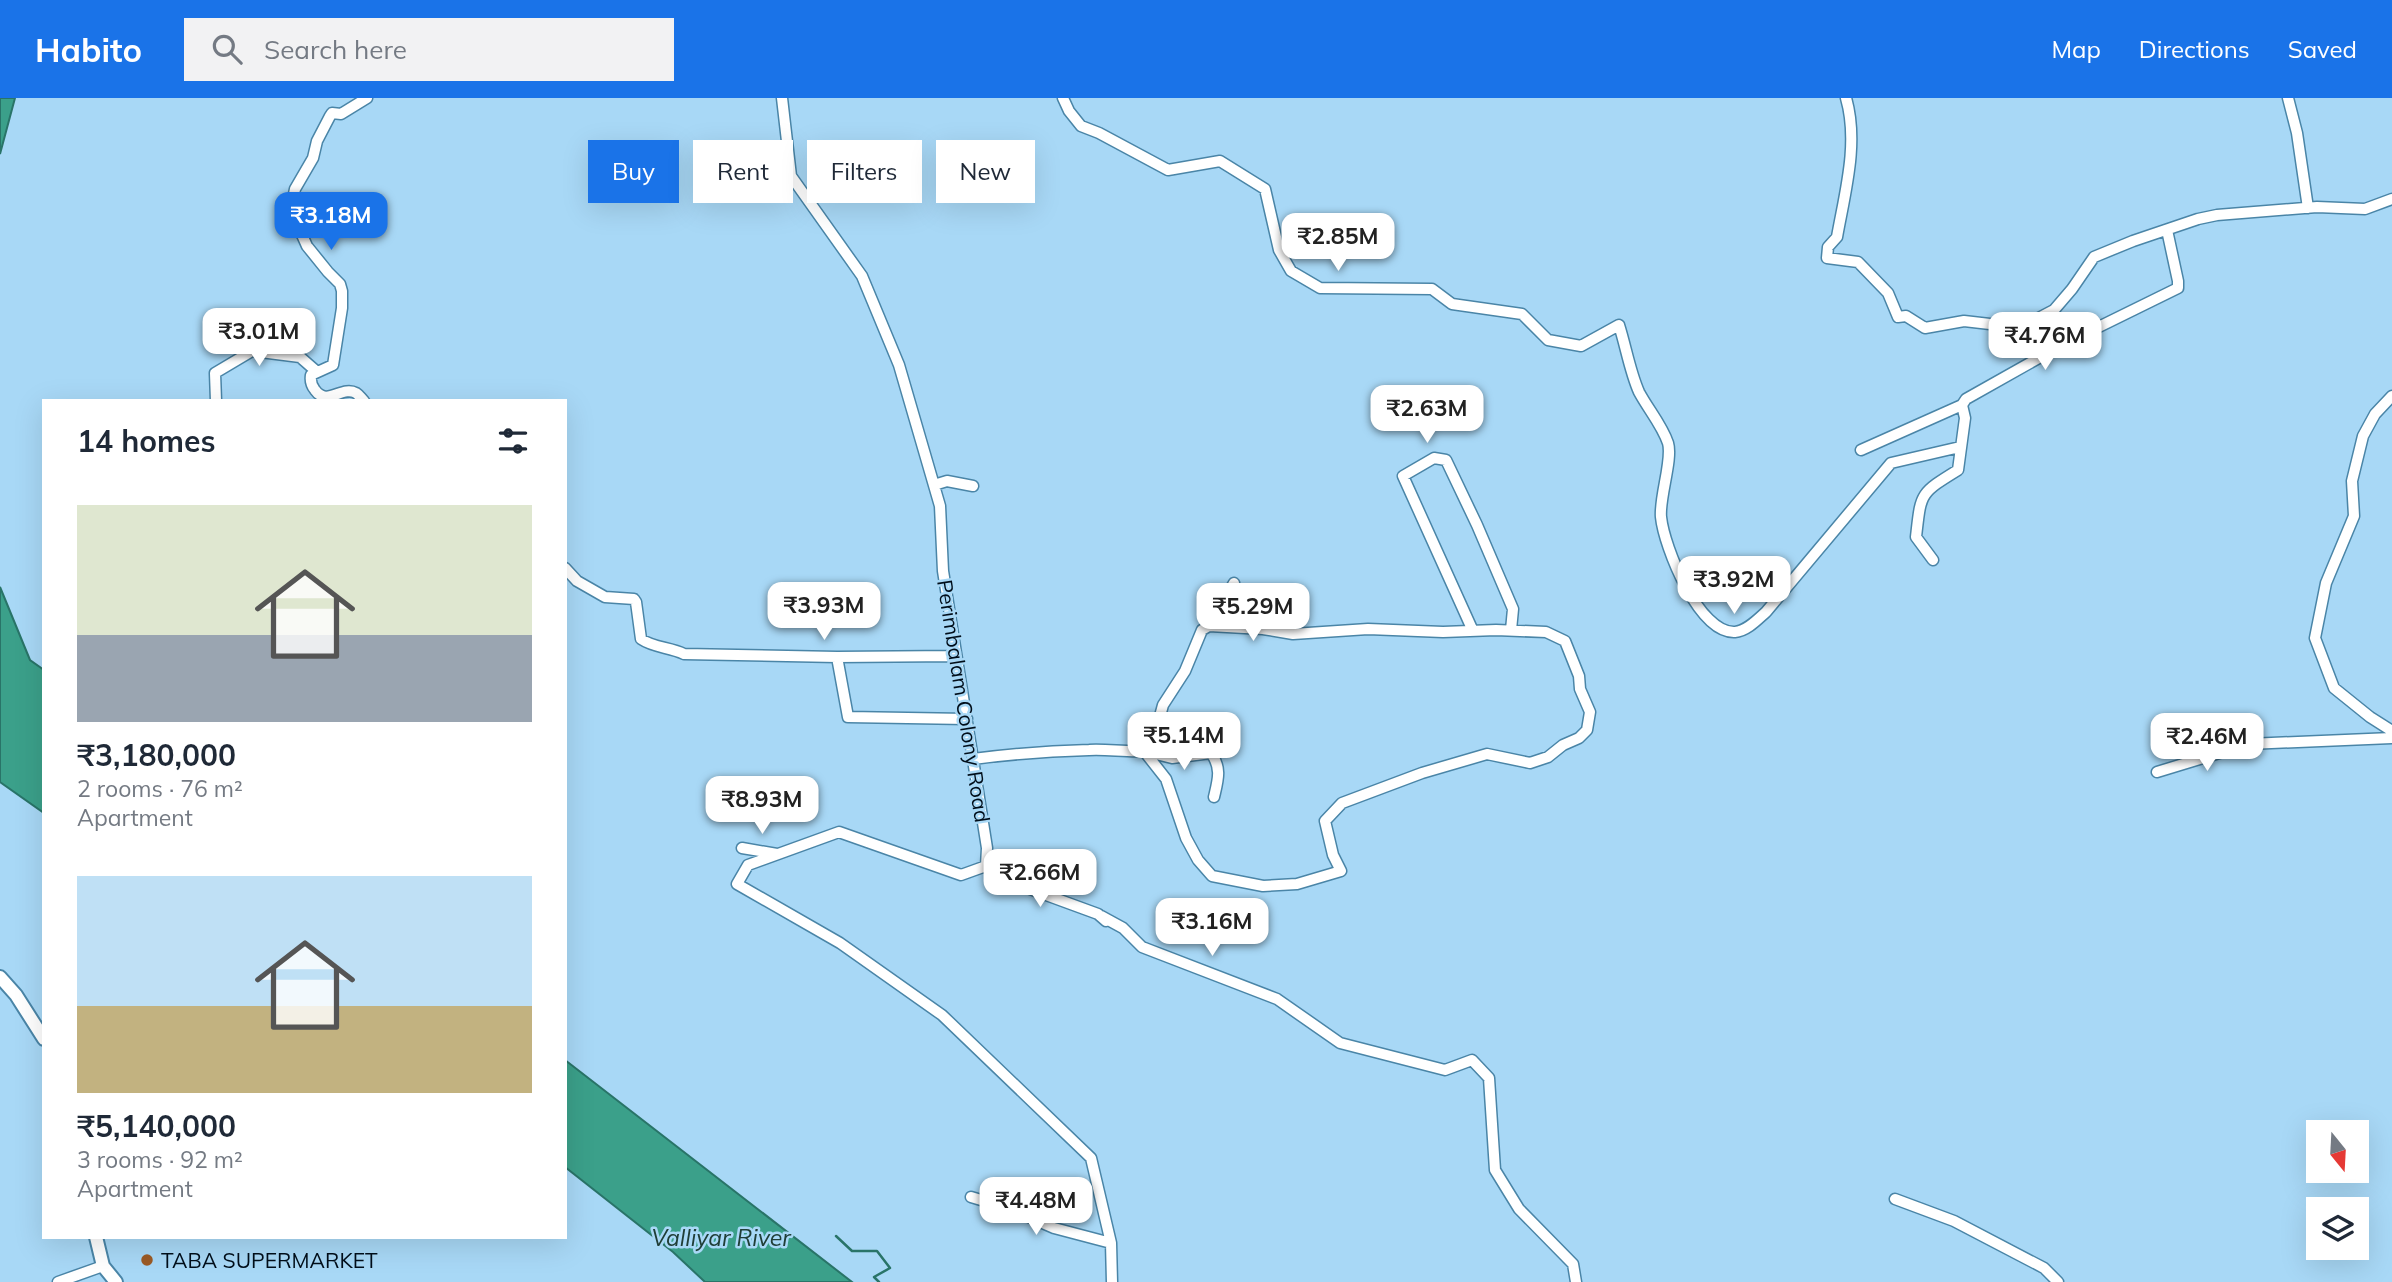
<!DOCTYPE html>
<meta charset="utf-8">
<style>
body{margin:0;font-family:Mulish,sans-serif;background:#f2f2f3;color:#1f2937;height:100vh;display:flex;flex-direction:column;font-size:26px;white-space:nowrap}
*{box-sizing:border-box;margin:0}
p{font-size:23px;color:#747a83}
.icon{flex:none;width:38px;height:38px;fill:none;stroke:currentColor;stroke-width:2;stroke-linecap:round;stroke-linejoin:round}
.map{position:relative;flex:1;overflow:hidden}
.panel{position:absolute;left:42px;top:301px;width:525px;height:840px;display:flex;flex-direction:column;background:#fff;border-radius:0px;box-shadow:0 7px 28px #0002}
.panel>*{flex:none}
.banner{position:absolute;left:588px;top:42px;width:665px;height:63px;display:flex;gap:14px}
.needle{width:46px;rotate:162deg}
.controls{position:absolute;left:2306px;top:1022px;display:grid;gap:14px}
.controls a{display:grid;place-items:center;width:63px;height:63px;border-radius:0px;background:#fff;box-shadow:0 7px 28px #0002;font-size:35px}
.price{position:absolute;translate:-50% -60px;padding:0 16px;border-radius:14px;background:#fff;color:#222;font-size:23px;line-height:46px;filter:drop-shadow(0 2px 4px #0008)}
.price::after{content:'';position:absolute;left:50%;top:42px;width:21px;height:16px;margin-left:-10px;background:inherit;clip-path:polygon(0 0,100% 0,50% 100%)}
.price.current{background:#1a73e8;color:#fff}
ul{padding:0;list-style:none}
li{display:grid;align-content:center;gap:14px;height:371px;padding:0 35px}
li span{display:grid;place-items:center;height:217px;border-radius:0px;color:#555}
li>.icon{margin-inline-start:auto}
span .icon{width:126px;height:126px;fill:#fffc;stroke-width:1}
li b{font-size:30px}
h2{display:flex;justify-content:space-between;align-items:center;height:84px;padding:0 35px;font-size:30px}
.pill{padding:0 24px;border-radius:0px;background:#fff;box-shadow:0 7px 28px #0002;font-size:24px;line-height:63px}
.pill.current{background:#1a73e8;color:#fff}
header{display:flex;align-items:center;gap:42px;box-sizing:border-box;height:98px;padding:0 35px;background:#1a73e8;color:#fff}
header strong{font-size:33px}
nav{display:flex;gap:38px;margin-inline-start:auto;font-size:24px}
.search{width:490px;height:63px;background:#f2f2f3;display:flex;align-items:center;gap:18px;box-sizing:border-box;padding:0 24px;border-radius:0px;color:#747a83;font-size:26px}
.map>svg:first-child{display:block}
.water{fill:#3ba08a;stroke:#297468;stroke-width:2}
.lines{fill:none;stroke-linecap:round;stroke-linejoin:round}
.stream{stroke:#297468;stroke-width:2.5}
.minor-casing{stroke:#4a85a7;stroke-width:13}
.secondary-casing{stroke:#4a85a7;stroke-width:16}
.minor{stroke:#fff;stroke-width:10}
.secondary{stroke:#fff;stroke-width:12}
.poi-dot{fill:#9b5a25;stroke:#a8d8f6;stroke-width:2.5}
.labels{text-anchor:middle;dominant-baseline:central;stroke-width:5;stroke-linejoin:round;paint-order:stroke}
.street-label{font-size:21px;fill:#000e1a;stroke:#a8d8f6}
.poi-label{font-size:21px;fill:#000e1a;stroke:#a8d8f6;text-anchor:start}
.water-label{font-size:23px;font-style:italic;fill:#203e37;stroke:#a8d8f6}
</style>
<header>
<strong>Habito</strong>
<div class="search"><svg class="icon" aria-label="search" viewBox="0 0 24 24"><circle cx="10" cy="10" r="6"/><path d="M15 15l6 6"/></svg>Search here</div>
<nav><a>Map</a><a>Directions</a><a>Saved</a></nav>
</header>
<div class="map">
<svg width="2392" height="1184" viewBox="0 0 2392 1184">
<rect width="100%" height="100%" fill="#a8d8f6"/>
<!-- water -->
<path class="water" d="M0 0H15L0 56Z
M0 489 30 562 44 572V715L0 684Z
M565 962 852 1184H705L673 1154 565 1069Z"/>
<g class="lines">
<!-- stream -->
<path class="stream" d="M836 1138 852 1153H877L890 1170 874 1179 879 1184"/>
<defs>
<path id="minor" d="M782 0 791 78 862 178 899 267 940 408 943 473 987 750 986 768 961 777 839 734 748 767 737 786 840 845 942 917 1091 1060 1111 1145 1112 1184
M1063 0 1069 13 1081 28 1099 35 1168 72 1220 63 1265 91 1279 152 1291 173 1320 190 1432 191 1452 206 1522 216 1548 242 1581 248 1619 227C1626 249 1630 274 1639 294 1648 311 1662 327 1668 345 1673 361 1659 400 1661 419 1664 449 1699 536 1735 534 1747 533 1758 521 1766 514L1891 365 1960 349
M1846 0C1859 45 1845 94 1837 139L1828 149 1827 160 1858 164 1888 195 1898 219 1906 218 1925 230 1964 223 2007 228 2031 224 2054 212 2072 191 2094 159 2133 143 2198 121 2217 117 2317 109 2365 111 2392 101
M2288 0 2297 35 2308 110
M2392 298 2375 316 2363 338 2352 383 2354 418 2326 485 2315 540 2334 590 2370 619 2392 633
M216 303 215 275 252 253 300 259 316 273
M364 303C361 300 359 297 356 295 342 287 327 309 315 292 311 287 310 283 311 277L333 267 342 210V193L340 186 328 174 307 148 298 128 293 101 295 91 313 60 317 43 330 18 332 15 341 16 367 0
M1861 352 1962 307 1966 301 2060 248 2178 190V183L2167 132
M934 387 947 383 973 388
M1933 462 1916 439C1921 395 1919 396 1958 372L1965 320 1962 307
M565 470 577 483 605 499 634 501 636 504 641 541C654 550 670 549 684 556L837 559 955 558
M1209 528 1234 485
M1473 533 1403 378 1434 360 1446 362 1477 427 1513 511 1511 532
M837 559 848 619 967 621
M1144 653 1172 660 1211 655C1222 670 1218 682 1214 699
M973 661C1012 656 1050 653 1089 652 1107 651 1125 654 1144 653L1156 633 1163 607 1185 573 1202 532 1209 528 1263 531 1293 536 1368 531 1443 534 1496 532 1546 534 1565 543 1579 578 1580 591 1590 614 1587 632 1579 640 1563 647 1548 659 1530 665 1487 656 1422 675 1342 705 1325 723 1333 757 1341 773 1297 786 1263 788 1212 778 1198 762 1186 740 1166 681 1144 653
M2157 674 2249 646 2392 640
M742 750 777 756
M986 768 1027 790 1098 816 1106 823
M1101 818 1123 830 1142 849 1277 901 1340 945 1445 972 1472 962 1489 980 1495 1072 1519 1111 1573 1166 1576 1184
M971 1099 1008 1110 1054 1130 1111 1145
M1895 1101 1954 1123 2044 1170 2058 1184
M58 1184 103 1168"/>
<path id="secondary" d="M0 879 16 897 44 941
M96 1139 103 1168 116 1184"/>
</defs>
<!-- minor casing -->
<use href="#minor" class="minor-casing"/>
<!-- secondary casing -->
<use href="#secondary" class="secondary-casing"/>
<!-- minor -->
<use href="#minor" class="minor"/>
<!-- secondary -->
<use href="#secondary" class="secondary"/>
</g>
<!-- markers -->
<circle class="poi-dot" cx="147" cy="1162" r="7"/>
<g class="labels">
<!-- street labels -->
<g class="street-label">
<text transform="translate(964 603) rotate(81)">Perimbalam Colony Road</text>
</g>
<!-- poi labels -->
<g class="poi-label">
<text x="161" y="1162">TABA SUPERMARKET</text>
</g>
<!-- water labels -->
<g class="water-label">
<text x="721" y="1139">Valliyar River</text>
</g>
</g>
</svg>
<div class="controls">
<a><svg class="needle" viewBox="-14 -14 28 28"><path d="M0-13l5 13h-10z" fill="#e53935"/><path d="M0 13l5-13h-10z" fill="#747a83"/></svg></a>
<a><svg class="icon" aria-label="layers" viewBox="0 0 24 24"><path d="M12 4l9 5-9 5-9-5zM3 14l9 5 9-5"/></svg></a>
</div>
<b class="price current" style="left:331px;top:154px">₹3.18M</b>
<b class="price" style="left:1338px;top:175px">₹2.85M</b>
<b class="price" style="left:259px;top:270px">₹3.01M</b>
<b class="price" style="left:2045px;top:274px">₹4.76M</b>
<b class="price" style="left:1427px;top:347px">₹2.63M</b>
<b class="price" style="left:1734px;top:518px">₹3.92M</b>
<b class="price" style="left:824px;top:544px">₹3.93M</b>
<b class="price" style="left:1253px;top:545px">₹5.29M</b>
<b class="price" style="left:1184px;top:674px">₹5.14M</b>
<b class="price" style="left:2207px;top:675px">₹2.46M</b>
<b class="price" style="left:762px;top:738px">₹8.93M</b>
<b class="price" style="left:1040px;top:811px">₹2.66M</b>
<b class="price" style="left:1212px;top:860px">₹3.16M</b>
<b class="price" style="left:1036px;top:1139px">₹4.48M</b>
<div class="banner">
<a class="pill current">Buy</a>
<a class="pill">Rent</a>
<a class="pill">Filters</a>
<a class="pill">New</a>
</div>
<section class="panel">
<h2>14 homes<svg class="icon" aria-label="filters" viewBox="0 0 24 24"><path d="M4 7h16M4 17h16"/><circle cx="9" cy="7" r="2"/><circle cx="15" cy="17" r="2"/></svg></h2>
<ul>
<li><span style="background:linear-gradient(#dfe7d0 60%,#9aa5b1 0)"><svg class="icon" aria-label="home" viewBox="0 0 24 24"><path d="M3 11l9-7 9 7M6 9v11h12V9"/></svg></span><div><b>₹3,180,000</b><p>2 rooms · 76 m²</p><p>Apartment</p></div></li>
<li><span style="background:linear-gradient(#bfe0f5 60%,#c2b280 0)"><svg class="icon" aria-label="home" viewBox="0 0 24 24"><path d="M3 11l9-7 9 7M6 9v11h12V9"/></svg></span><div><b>₹5,140,000</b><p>3 rooms · 92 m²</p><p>Apartment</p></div></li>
</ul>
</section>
</div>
